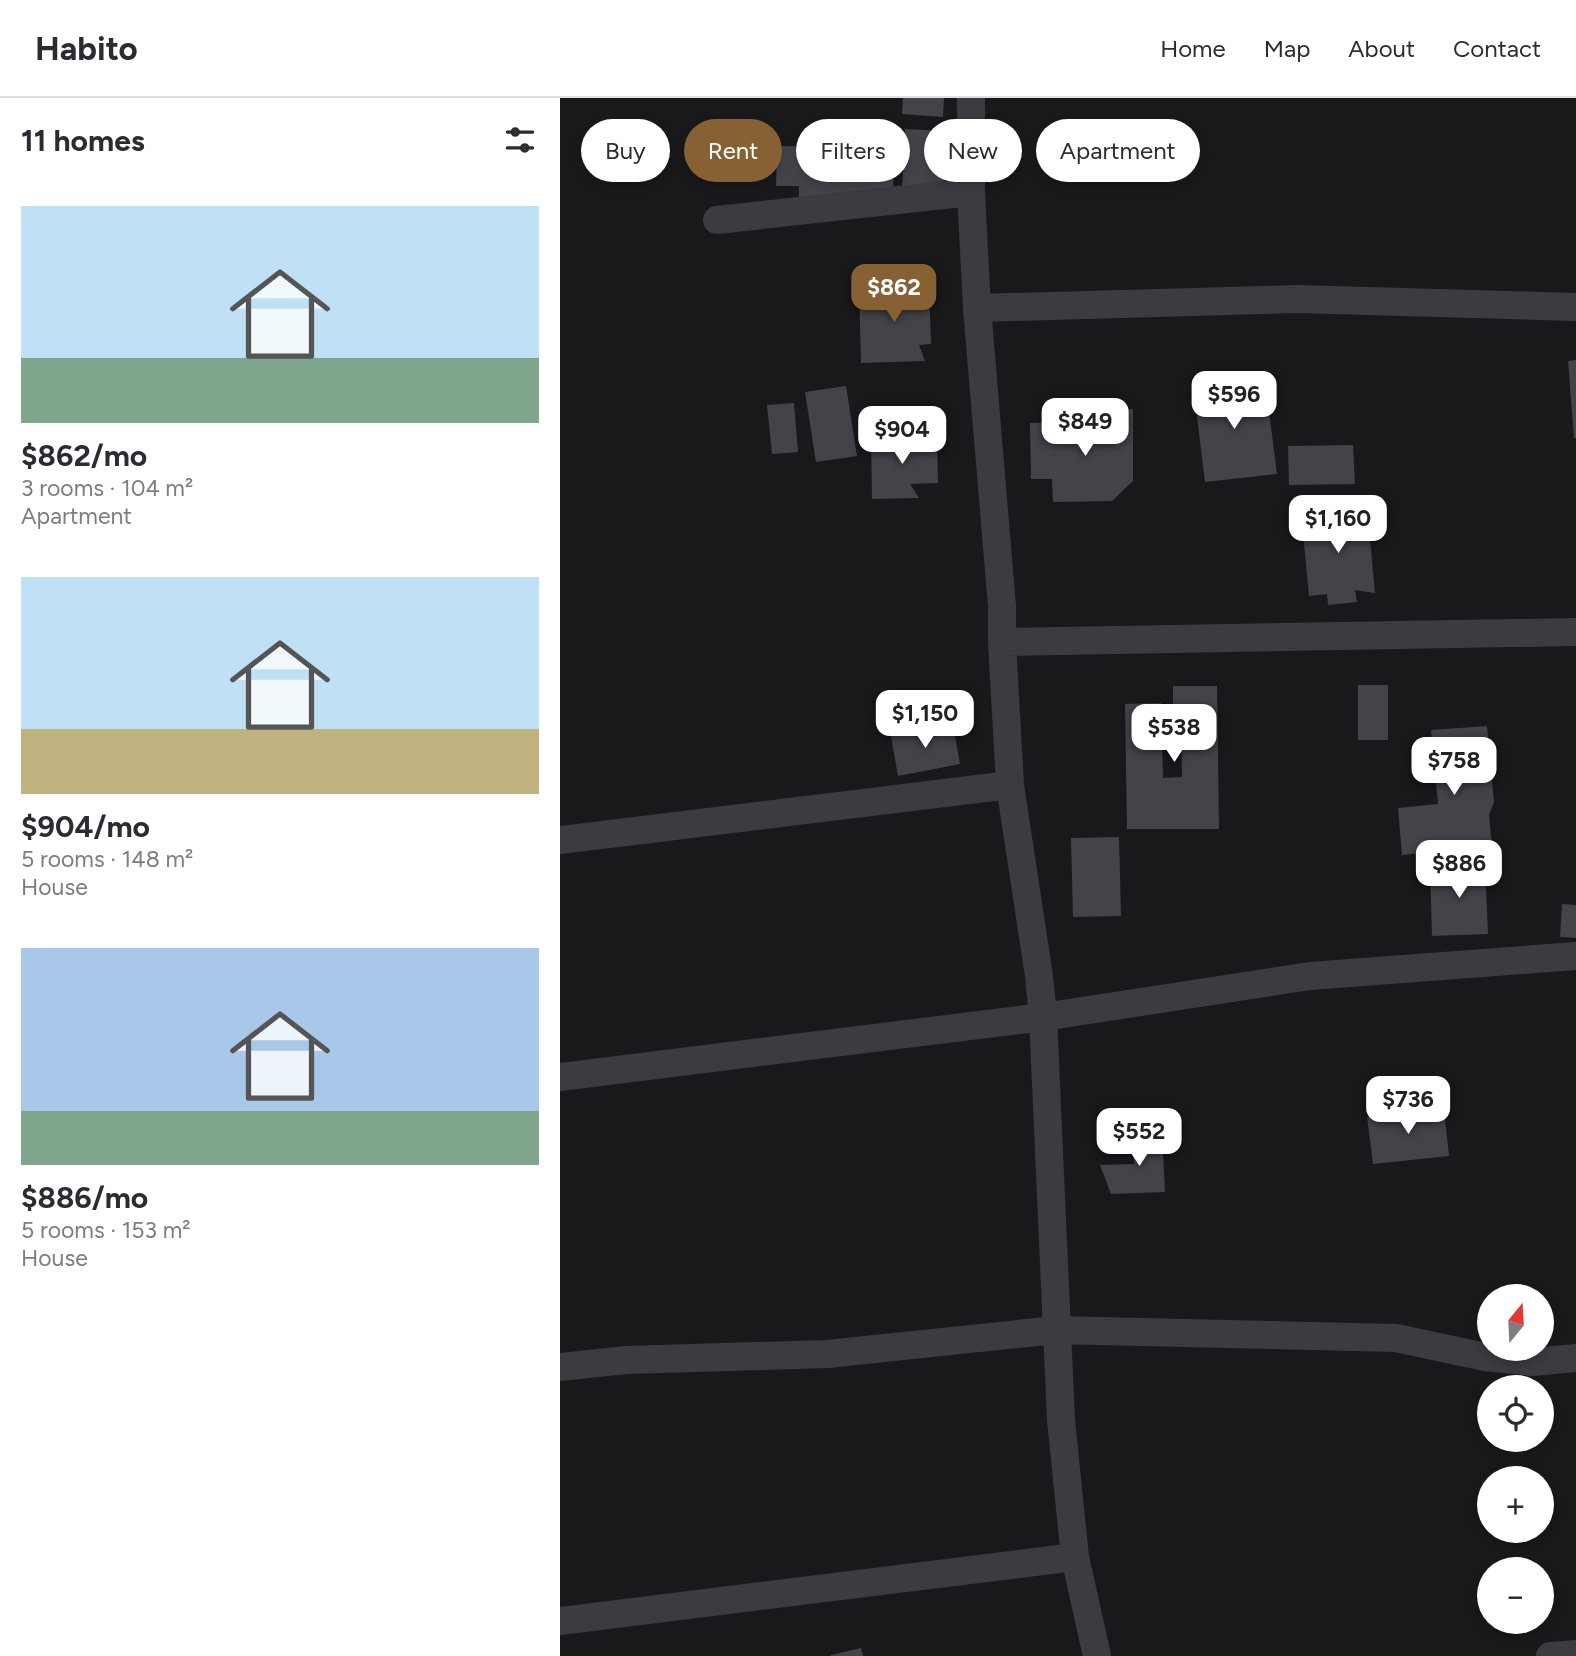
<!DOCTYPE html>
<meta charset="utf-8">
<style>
body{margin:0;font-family:Figtree,sans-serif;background:#f7f7f7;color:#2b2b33;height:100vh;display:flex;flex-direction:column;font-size:26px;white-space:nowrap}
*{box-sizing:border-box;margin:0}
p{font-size:23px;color:#7c7c81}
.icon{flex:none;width:38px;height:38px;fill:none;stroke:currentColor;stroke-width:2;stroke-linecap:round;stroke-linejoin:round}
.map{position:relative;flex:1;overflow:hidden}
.sheet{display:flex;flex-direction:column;background:#fff;width:560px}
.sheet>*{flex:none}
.banner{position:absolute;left:21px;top:21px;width:665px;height:63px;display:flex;gap:14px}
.needle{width:46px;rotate:18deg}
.controls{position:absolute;left:917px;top:1186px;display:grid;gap:14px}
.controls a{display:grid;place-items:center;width:77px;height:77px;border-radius:50%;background:#fff;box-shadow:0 4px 10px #0003;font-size:35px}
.price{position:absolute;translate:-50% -60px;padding:0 16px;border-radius:14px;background:#fff;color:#222;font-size:23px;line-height:46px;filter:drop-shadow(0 2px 4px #0008)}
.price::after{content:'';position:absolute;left:50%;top:42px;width:21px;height:16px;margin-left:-10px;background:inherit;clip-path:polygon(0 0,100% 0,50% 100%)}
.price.current{background:#876134;color:#fff}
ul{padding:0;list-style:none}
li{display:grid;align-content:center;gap:14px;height:371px;padding:0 21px}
li span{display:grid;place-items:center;height:217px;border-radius:0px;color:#555}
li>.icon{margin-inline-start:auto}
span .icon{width:126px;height:126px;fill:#fffc;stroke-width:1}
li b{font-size:30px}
h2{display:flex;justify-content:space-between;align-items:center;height:84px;padding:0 21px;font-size:30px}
.tag{padding:0 24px;border-radius:32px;background:#fff;box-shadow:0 4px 10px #0003;font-size:24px;line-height:63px}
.tag.current{background:#876134;color:#fff}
header{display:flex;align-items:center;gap:42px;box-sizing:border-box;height:98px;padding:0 35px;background:#fff;border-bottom:2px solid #e1e1e2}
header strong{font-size:33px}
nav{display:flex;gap:38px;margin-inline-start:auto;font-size:24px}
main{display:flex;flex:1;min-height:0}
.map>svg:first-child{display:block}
.building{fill:#434449}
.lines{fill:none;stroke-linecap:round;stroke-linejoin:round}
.minor{stroke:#3a3c41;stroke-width:28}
</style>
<header>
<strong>Habito</strong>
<nav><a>Home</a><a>Map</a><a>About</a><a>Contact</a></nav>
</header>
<main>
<section class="sheet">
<h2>11 homes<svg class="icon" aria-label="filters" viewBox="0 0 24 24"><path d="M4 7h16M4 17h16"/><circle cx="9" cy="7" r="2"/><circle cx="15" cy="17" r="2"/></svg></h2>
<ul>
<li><span style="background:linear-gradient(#bfe0f5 70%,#7fa58c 0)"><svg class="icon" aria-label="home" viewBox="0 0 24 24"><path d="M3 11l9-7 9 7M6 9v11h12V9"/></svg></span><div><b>$862/mo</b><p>3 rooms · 104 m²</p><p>Apartment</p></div></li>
<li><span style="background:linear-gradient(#bfe0f5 70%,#c2b280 0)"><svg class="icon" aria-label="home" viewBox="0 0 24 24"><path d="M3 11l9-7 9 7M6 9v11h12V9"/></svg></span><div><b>$904/mo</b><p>5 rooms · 148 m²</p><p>House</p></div></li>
<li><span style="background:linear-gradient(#a9c7e8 75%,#7fa58c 0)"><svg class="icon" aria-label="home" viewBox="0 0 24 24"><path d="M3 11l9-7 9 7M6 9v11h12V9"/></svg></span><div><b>$886/mo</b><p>5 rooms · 153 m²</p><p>House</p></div></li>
</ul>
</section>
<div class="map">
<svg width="1016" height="1558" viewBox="0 0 1016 1558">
<rect width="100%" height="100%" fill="#19191c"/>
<!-- building -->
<path class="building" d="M343 0H384L383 19 342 16Z
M345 31 386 33 383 96 342 94Z
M217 48 334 50 333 101 239 99V88H216Z
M369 189 371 246 359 247 365 263 301 265 299 191Z
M1016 262V340H1014L1008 263Z
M668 282 706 290 717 376 645 384 633 286Z
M286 288 297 358 256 364 245 294Z
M234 305 238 354 212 356 207 307Z
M553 311H573V383L552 403 493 404 492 381H471L470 325 553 324Z
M377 340 378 385 350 386 359 400 312 401 311 341Z
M793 347 795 386 729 387 728 348Z
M789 410 790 420 808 419 815 495 795 492 797 504 768 507 767 496 749 498 741 414Z
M798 587H828V642H798Z
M613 588H657L659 731H567L565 606 601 605 603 680 622 679 621 621 613 616Z
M393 627 400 666 338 678 331 638Z
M927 628 934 704 929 717 932 749 842 757 838 710 878 706 871 632Z
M559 739 561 818 513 819 511 740Z
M925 766 928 836 872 838 870 768Z
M1002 806 1016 807V840L1000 839Z
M884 1011 889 1058 813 1066 807 1019Z
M602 1035 605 1094 551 1096 540 1067 574 1066 572 1036Z
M301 1550 303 1558H271V1557Z"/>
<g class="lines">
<!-- minor -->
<path class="minor" d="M411 0V94L417 210 442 508V544L450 687 479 878 483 919 501 1322 515 1459 537 1558
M157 122 411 94
M417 210 737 201 1016 209
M442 544 1016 534
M0 742 450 687
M0 979 483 919 750 878 1016 858
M0 1269 66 1262 267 1256 496 1232 836 1240 925 1259 973 1264 1016 1260
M0 1523 515 1459
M990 1558 1016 1556"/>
</g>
</svg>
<div class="controls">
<a><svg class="needle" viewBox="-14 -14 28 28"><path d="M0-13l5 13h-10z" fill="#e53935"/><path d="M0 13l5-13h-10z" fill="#7c7c81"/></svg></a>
<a><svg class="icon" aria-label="locate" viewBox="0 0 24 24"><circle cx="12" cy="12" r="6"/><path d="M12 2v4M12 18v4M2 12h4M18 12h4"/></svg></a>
<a>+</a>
<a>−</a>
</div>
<b class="price current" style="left:334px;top:226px">$862</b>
<b class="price" style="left:674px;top:333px">$596</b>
<b class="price" style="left:525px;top:360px">$849</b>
<b class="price" style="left:342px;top:368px">$904</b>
<b class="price" style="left:778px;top:457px">$1,160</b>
<b class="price" style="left:365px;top:652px">$1,150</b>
<b class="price" style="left:614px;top:666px">$538</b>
<b class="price" style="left:894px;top:699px">$758</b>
<b class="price" style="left:899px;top:802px">$886</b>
<b class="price" style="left:848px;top:1038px">$736</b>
<b class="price" style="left:579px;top:1070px">$552</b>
<div class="banner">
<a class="tag">Buy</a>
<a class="tag current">Rent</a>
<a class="tag">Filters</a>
<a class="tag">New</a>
<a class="tag">Apartment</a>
</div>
</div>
</main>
